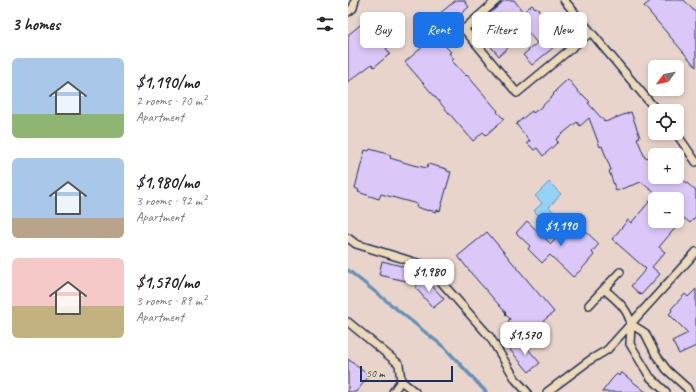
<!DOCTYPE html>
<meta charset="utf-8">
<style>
body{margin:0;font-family:Caveat,sans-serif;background:#f6f6f6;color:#222;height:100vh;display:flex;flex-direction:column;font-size:15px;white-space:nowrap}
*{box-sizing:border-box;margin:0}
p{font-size:13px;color:#767676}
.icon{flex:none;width:22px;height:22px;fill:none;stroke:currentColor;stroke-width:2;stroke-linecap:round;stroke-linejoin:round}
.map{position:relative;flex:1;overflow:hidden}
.side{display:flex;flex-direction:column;background:#fff;width:348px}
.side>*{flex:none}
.top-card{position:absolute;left:12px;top:12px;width:276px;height:36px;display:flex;gap:8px}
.needle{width:26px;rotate:238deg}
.fabs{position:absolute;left:300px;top:60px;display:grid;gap:8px}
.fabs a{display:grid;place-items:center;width:36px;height:36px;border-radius:6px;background:#fff;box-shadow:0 2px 6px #0003;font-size:20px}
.scale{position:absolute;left:12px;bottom:10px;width:93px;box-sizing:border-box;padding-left:4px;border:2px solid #1b2f5e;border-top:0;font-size:11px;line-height:14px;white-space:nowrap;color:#1b2f5e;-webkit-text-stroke:3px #eedab8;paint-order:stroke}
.price{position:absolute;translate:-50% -34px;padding:0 9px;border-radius:8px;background:#fff;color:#222;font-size:13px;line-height:26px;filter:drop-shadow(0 1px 2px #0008)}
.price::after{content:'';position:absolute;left:50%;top:24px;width:12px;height:9px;margin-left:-6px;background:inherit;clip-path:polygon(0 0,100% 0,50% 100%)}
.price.selected{background:#1a73e8;color:#fff}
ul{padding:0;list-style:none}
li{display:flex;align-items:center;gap:12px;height:100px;padding:0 12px}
li span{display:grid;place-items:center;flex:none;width:112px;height:80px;border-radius:6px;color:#555}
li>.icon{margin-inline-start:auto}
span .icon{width:48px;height:48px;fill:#fffc;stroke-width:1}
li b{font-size:17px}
h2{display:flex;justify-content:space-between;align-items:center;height:48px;padding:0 12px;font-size:17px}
.pill{padding:0 14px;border-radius:6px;background:#fff;box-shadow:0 2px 6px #0003;font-size:14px;line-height:36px}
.pill.selected{background:#1a73e8;color:#fff}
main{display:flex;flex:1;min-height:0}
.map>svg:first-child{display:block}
.water{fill:#95d2f6;stroke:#6491b9}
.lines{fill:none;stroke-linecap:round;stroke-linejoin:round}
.stream{stroke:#6491b9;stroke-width:3.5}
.building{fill:#dbc7f8;stroke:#1b2f5e;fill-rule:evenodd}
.service-casing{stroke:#1b2f5e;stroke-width:10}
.service{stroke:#eedab8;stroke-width:7}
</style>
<main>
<section class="side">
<h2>3 homes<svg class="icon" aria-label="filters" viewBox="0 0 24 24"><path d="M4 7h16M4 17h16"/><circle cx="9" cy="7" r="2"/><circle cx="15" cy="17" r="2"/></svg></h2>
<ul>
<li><span style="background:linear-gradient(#a9c7e8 70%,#8fb573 0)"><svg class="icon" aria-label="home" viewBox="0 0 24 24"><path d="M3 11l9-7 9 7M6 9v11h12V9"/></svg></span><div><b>$1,190/mo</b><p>2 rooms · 70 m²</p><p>Apartment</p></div></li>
<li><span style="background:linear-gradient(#a9c7e8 75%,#b9a48a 0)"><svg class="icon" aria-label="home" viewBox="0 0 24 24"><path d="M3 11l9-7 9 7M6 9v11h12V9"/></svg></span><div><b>$1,980/mo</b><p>3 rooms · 92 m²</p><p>Apartment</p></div></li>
<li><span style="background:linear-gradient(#f6c9c9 60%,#c2b280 0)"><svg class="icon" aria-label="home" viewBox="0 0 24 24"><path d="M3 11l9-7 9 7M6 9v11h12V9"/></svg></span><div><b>$1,570/mo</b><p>3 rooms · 89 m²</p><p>Apartment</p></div></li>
</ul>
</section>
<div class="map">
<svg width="348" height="392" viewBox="0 0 348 392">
<rect width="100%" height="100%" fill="#e8d4cb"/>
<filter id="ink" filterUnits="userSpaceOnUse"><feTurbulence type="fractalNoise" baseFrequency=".025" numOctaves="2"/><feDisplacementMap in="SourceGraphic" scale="8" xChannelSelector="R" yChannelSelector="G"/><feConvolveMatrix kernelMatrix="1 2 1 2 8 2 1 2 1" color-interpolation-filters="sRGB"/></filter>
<g filter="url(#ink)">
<!-- water -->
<path class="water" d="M201 182 213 194 201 207 208 214 199 224 186 211 194 203 187 196Z"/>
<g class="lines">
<!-- stream -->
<path class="stream" d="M0 270 97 348 138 392"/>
</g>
<!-- building -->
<path class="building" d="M108 0H116L121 7 99 26 90 15Z
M157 0H166L175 12 184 5 187 8 188 7 199 19 198 20 201 25 193 32 206 47 184 65 175 55 189 43 164 13 150 25 141 14Z
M304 0H336L348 13V67L296 6Z
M17 21 31 39 33 37 40 47 38 48 42 54 26 67 24 64 0 82V35Z
M143 25 161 47 151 56 132 34Z
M85 38 89 43 92 40 99 48 103 52 101 53 106 59 104 61 118 76 119 75 150 111 149 112 156 119 138 135 135 132 125 141 57 62Z
M220 79 234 96 235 95 242 102 240 103 257 122 283 112 292 137 289 138 297 158 301 157 302 161 304 160 307 167V177H332L348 191V216L342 223 336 218 311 247 317 252 304 267 312 274 293 295 283 286 298 269 264 239 280 220 283 223 308 194 293 182 268 191 261 171 263 170 254 146 252 147 241 118 232 126 229 122 208 139 210 142 195 156 189 148 186 150 179 143 182 141 168 124 180 114 184 111 185 113 192 108 206 95 205 94 208 91V90ZM307 199H329V221H307Z
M22 149 43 155 42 158 65 165 79 168 80 164 99 169V171L103 172 92 211 89 210 88 212 81 210V211L68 207 69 204 33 194 31 199 10 192 11 190 7 188 13 165 17 150 21 151Z
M179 221 203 244 219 227 225 233 232 226 251 244 244 252 246 255 233 270 225 277 202 255 194 263 180 249 182 246 168 233Z
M139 232 206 312 175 338 160 321 162 319 157 314 158 313 123 273 110 256Z
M34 261 61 268 58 281 31 275Z
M77 278 96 299 85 308 67 287Z
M348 289V346L331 354 324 341 340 333 321 314 324 311 323 309 337 294 340 297Z
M173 341 192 363 181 372 162 350Z
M0 359 21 376 8 392H0Z
M273 372 284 381 298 392H254L264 379 269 374 271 376Z"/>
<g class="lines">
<defs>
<path id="service" d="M149 0 116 29 169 93 243 32
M216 0 309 111
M0 12 5 8 7 0
M328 133 348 162
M0 238 8 244 79 266 142 337 168 380 179 392
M256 289C269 301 279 307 283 324
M241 305 272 272
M0 322 51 364 53 381
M45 392 53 381 67 392
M199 392 242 360 259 350 348 252
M318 392 302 377 282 344 283 324 297 333 308 355 319 370 339 388 341 392"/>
</defs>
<!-- service casing -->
<use href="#service" class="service-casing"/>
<!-- service -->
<use href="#service" class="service"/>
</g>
</g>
</svg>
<div class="fabs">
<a><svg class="needle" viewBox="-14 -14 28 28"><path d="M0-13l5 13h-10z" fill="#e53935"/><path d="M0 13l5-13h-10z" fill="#767676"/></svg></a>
<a><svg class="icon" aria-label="locate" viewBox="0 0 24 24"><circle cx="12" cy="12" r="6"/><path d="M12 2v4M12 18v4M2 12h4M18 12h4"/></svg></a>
<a>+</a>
<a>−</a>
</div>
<div class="scale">50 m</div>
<b class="price selected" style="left:213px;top:247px">$1,190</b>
<b class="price" style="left:81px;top:293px">$1,980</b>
<b class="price" style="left:177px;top:356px">$1,570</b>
<div class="top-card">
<a class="pill">Buy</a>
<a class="pill selected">Rent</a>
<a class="pill">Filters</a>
<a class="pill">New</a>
</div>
</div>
</main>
